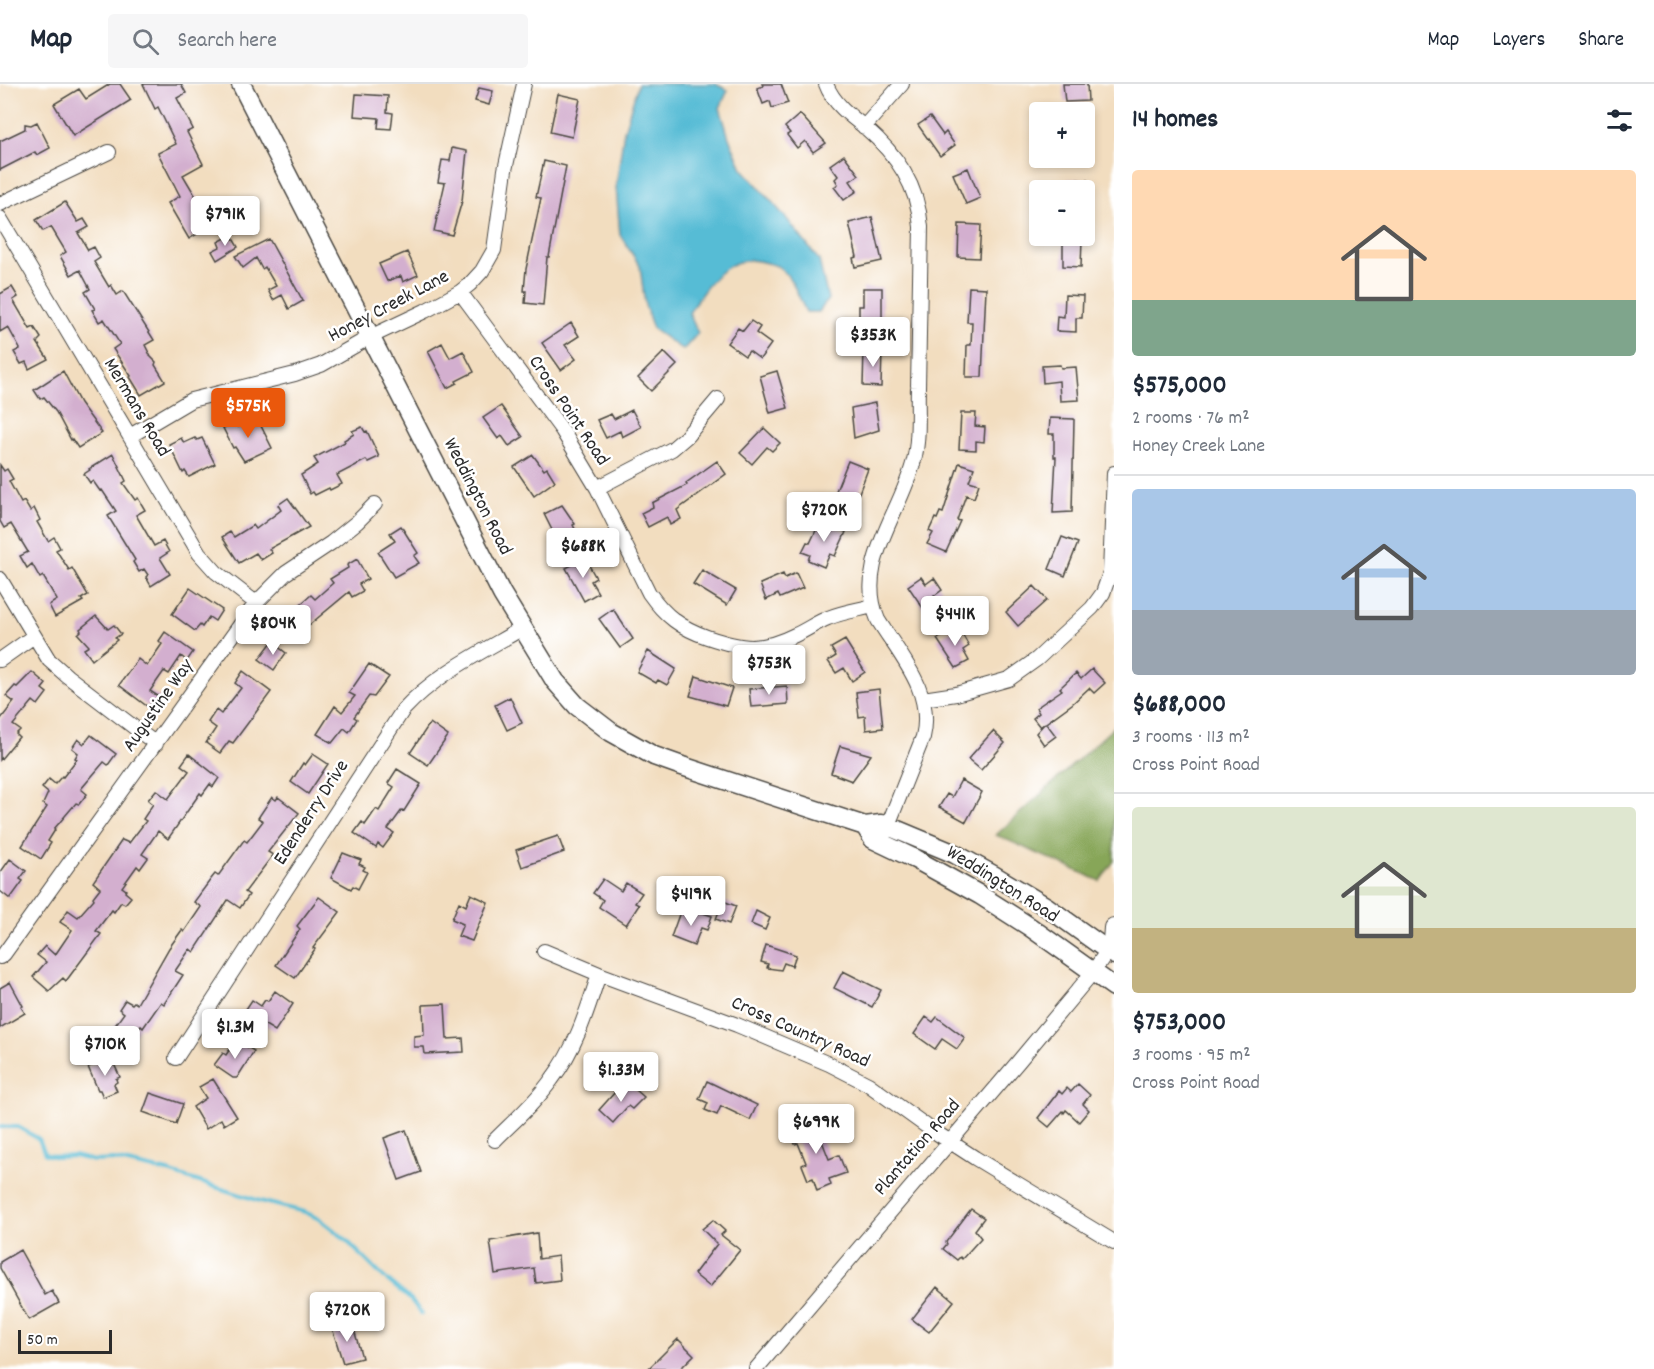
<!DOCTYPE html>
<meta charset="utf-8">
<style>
body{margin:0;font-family:Dekko,sans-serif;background:#f6f6f7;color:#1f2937;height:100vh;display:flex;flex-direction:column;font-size:22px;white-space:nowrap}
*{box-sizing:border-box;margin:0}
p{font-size:20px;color:#747a83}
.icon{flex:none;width:33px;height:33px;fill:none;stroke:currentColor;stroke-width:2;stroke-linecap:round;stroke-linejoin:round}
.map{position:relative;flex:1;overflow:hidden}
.side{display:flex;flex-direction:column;background:#fff;width:540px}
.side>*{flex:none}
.fabs{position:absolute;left:1029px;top:18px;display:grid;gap:12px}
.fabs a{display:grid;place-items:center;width:66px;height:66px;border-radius:6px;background:#fff;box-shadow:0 3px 9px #0003;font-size:30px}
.scale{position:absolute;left:18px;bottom:15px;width:94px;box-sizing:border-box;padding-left:6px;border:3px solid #2b2b2b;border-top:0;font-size:16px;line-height:21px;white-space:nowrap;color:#2b2b2b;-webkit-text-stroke:4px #fff;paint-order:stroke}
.price{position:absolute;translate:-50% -51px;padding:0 14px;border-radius:6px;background:#fff;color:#222;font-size:20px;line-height:39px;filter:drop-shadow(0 2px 3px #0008)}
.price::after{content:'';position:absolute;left:50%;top:36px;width:18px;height:14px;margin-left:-9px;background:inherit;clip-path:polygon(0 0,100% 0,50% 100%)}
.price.active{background:#ea580c;color:#fff}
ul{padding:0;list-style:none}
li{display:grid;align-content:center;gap:12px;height:318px;padding:0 18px}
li+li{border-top:2px solid #e0e1e3}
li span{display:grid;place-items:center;height:186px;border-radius:6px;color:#555}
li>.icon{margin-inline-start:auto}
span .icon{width:108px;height:108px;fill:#fffc;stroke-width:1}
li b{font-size:26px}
h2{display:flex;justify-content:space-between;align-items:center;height:72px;padding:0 18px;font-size:26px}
header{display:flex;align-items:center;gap:36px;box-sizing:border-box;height:84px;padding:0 30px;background:#fff;border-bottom:2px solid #e0e1e3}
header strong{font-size:28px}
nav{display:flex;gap:33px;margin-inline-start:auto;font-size:21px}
.search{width:420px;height:54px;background:#f6f6f7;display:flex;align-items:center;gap:15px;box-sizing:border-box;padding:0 21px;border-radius:6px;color:#747a83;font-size:22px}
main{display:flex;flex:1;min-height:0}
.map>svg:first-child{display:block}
.forest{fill:#87a659;stroke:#596842;stroke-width:1.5}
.water{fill:#57bcd5;stroke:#417480;stroke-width:1.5}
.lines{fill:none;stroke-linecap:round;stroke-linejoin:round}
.stream{stroke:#57bcd5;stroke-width:4}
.building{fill:#d3afcf}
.minor-casing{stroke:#494641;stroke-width:16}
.major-casing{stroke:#494641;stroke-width:21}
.highway-casing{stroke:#494641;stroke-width:22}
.minor{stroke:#fff;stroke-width:14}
.major{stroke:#fff;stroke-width:18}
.highway{stroke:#fff;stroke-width:20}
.labels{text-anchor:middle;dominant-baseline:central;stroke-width:5;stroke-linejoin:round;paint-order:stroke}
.street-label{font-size:20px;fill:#2b2b2b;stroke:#fff}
</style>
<header>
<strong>Map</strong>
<div class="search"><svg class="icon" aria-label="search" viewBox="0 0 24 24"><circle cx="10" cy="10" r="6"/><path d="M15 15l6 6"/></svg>Search here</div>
<nav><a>Map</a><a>Layers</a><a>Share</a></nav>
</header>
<main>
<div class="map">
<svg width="1114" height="1285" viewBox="0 0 1114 1285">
<rect width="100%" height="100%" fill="#fff"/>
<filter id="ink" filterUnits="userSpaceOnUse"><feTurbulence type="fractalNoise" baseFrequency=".0167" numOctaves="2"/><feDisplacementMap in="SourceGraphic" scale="12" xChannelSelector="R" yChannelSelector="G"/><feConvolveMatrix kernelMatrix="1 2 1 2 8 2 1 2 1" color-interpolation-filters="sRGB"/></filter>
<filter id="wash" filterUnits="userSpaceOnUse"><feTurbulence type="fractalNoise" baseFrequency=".008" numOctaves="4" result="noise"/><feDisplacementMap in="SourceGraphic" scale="24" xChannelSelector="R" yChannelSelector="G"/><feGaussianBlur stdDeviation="1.35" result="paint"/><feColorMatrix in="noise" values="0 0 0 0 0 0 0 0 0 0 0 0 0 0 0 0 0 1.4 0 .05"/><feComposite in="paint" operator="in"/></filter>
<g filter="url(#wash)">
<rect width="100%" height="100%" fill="#f2ddbf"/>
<!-- forest -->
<path class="forest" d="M1114 643V777L1100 797 996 751Z"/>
<!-- water -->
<path class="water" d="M638 0H715L728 6 720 24 729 54 742 84 787 135 819 176 828 215 819 228H806C799 214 793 194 780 184 776 180 768 180 763 178 727 168 705 203 689 229L698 249 683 266 653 245 645 221 640 182 620 151 616 102 624 47Z"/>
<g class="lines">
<!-- stream -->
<path class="stream" d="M0 1043H18L39 1055 45 1070 57 1073 74 1072 94 1077 114 1076 168 1088 260 1117 305 1128 321 1136 344 1154 381 1191 410 1215 422 1230"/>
</g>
<g id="blocks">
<!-- building -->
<path class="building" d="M110 0H120L131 16 73 52 54 20 79 5 86 15Z
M143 0H181L186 9 177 14 193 45 187 48 203 80 183 91 202 123 200 124 204 131 195 136 202 147 189 155 168 119 180 112 158 69 176 60 158 23 155 25Z
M762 0H781L788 19 772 24 770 17 763 20 757 4 763 2Z
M1063 0H1087L1088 17 1065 18Z
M479 4 493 7 489 21 475 17Z
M356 10 388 12 387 28 393 29 391 45 378 44 379 34 354 32Z
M558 10 580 15 572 53 550 48Z
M800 30 826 59 813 68 805 57 797 64 787 51 790 49 785 43Z
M930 33 943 51 946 48 955 61 940 72 918 41Z
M37 38 50 64 37 71 35 68 0 86V57L25 45V40L31 41Z
M452 64 467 67 462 117 452 151 434 147 445 99 438 98 442 76 450 77Z
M844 71 859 91 850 97 857 107 844 116 834 103 838 100 835 95 838 92 830 81Z
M544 77 566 82 549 173H547L543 221 525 219 526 207H524L526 185 541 114 536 113Z
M968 84 980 114 966 120 953 90Z
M1068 95 1087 96V106H1067Z
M65 118 78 138 84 135 89 143 78 149 88 166 94 163 100 174 94 178 109 203 111 201 117 211 123 207 154 256 145 261 151 273 156 278 155 281 165 297 141 311 130 293 131 292 113 265 120 260 104 235 99 238 92 226 95 225 85 208 90 205 80 186 71 191 60 172 66 168 51 143 43 147 36 136Z
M872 133 882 177 855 183 853 174 857 173 849 139Z
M959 140 981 141 979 174 958 173Z
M231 151 238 163 217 176 212 167 220 163 218 158Z
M269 155 303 217 289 225 282 211 273 216 268 206 276 202 265 183 262 185 256 174 243 184 235 172Z
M1063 155H1082L1081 183 1063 182Z
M407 168 418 191 403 198 401 192 387 197 379 180Z
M12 203 18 213 13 216 30 245 34 243 41 254 37 258 48 275 29 285 26 278 21 280 14 268 20 265 8 243 0 248V210Z
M969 203 986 204 982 293H966L967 261H971L972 238H967Z
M863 204H882V242H859V222H863Z
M1065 211 1083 212 1082 234H1076V248L1056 247 1057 232 1064 233Z
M751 237 760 243 756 249 771 260 760 275 749 267 745 272 727 259 738 244 743 247Z
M571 239 579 252 565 261 576 275 561 286 542 259Z
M442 259 450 274 463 267 474 288 456 297 457 299 447 304 428 267Z
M864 265 882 266 881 303 863 302Z
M664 268 677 281 651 307 638 294Z
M1060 281 1061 284 1076 283 1079 316 1060 317 1059 297 1043 299 1042 282Z
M63 287 80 319 102 349 78 364 72 355 71 356 56 328 44 313 40 315 34 306Z
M777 287 788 324 770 329 760 292Z
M875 319 879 346 854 354 851 324Z
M501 322 523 353 509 362 502 352 498 355 483 334Z
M632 326 641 343 622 353 620 347 606 354 597 336 611 330 614 335Z
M961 329H976L975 342 985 343 984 358 976 357V366L959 365Z
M257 334 272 364 244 377 235 363 233 364 223 344 235 338 238 343Z
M1050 334 1074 335 1072 428 1053 429 1056 373H1054V350H1049Z
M362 343 365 348 367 347 379 373 368 378 366 376 337 391 342 400 330 406 329 404 315 411 313 408 310 410 301 391 318 380 314 374 345 358 344 356 354 350 352 347Z
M764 344 780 359 772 367 767 363 752 380 740 369Z
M181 354 184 359 195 354 197 356 202 354 215 380 189 393 185 387 183 389 169 360Z
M113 370 126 397 123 399 135 416 138 414 145 426 136 431 154 462 163 457 169 468 160 474 170 490 151 502 146 493 148 491 144 485 139 488 133 478 135 476 108 432 116 427 102 406 100 407 93 397 90 399 84 390 90 386 89 385Z
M533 371 544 386 547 384 555 397 534 412 514 383Z
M717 377 726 390 677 426 681 435 670 441 667 433 648 443 641 429 653 423 652 419 687 401 686 399Z
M848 377 868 385 856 417 836 407Z
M959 379 974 384 969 397 979 400 974 414 966 411 957 436 960 437 946 468 927 460 933 449 929 447 935 434 937 435 940 428 943 429Z
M0 381 4 387 7 385 13 395 9 397 21 419 24 417 30 427 34 424 40 436 37 438 48 457 54 453 60 464 56 466 69 486 72 484 88 511 81 515 83 517 55 533 49 521 57 516 43 492 40 494 32 480 27 484 20 472 28 468 11 440 4 444 0 437Z
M288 414 309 443 269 465 272 469 261 476 256 469 239 479 222 453 230 448 234 453 253 441 256 445 281 426 278 421Z
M562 421 575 440 573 441 578 451 559 460 544 430Z
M821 436 846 448 835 472 830 470 824 483 808 476 810 471 802 468 807 458 810 459Z
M401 442 418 469 414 472 419 479 394 493 378 468 395 457 390 449Z
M1062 453 1078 459 1065 492 1049 485Z
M585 474 596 494 591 497 598 509 584 517 566 484Z
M357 475 368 495 359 500 363 507 352 513 349 508 308 542 294 526 311 511 315 515 333 499 330 495 348 484 347 481Z
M702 486 736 506 727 521 693 500Z
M796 489 803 504 780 514 778 510 766 516 760 500 783 490 785 494Z
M921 493 926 500 934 494 942 506 934 512 941 521 927 530 908 502Z
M1034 502 1047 516 1018 542 1006 528Z
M190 504 222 526 215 537 209 533 202 543 200 541 195 547 172 530Z
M613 525 633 555 620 564 599 535Z
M96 532 108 545 114 541 121 550 115 554 117 556 92 576 84 565 89 562 78 550 81 547 80 545Z
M958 543 969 562 963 566 969 577 956 584 937 555Z
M165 548 193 568 187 577 181 572 169 590 164 587 150 607 161 614 155 622 151 619 148 623 119 601 138 575 147 582 162 560 159 557Z
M845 556 865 588 852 597 844 584 836 589 828 577 836 572 831 564Z
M272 558 286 569 274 586 259 575Z
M648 567 676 585 667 601 658 596 656 599 637 588Z
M369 580 389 593 374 613 369 612 354 633 357 635 349 648 344 644 332 659 317 650 335 622 342 628 355 612 349 609Z
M1092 585 1105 599 1094 609 1089 604 1072 620 1046 639 1056 652 1044 661 1036 649 1045 639 1040 643 1033 634 1039 629 1036 624 1062 606 1060 604 1076 589 1081 595Z
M243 587 271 608 233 659 229 657 220 669 206 659 216 644 208 638 216 626 221 630 241 604 235 599Z
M32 588 46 600 42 605 47 609 38 621 33 617 13 641 20 646 16 650 19 653 0 676V636L14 618 6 612 15 602 17 603Z
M696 592 732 604 726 622 690 612Z
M787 602 788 620 751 623 749 605Z
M879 605 883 644 866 646 865 632 859 633 856 608Z
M510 613 522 639 507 646 495 621Z
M430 639 448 652 428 681 410 669Z
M993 647 1005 659 981 686 968 675Z
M91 651 116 670 108 681 104 678 81 705 87 710 79 720 76 719 54 745 55 746 48 757 51 759 41 775 22 762 47 723 43 720 48 709 42 704 49 695 55 700 62 692 63 693 77 675 75 674 78 669 72 664 78 655 84 660Z
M840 662 871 671 852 697 831 689Z
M189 670 219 694 213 703 210 700 202 711 200 709 168 755 158 747 142 770 148 774 140 785 137 782 122 803 126 806 125 808 131 813 125 820 121 818 114 828 112 826 96 847 101 850 66 897 63 894 49 907 33 893 46 878 37 871 45 862 55 871 72 846 60 838 68 826 78 833 94 815 93 813 100 804 93 798 122 756 129 759 146 737 143 735 153 720 148 716 156 706 168 715 189 687 181 681Z
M313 670 328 680 308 710 291 698 303 679 305 681Z
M397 685 421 700 404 727 402 726 388 745 394 749 383 764 378 760 376 764 354 749 362 738 365 741 376 725 379 727 394 703 388 699Z
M961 696 982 708 966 738 939 723 947 710 952 713Z
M272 713 276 716 278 713 299 729 268 768 273 771 245 808 249 811 240 824 228 816 194 868 190 865 175 887 183 891 164 920 161 918 143 944 141 942 128 959 111 947 124 929 119 925 125 916 132 920 134 918 137 920 169 864 182 846 184 848 201 823 194 818 211 795 215 790 218 792 244 756 247 758 263 737 258 734Z
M558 752 564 768 522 783 516 766Z
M343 769 361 776 359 780 365 783 363 786 367 788 358 805 353 802 351 805 331 794Z
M10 775 26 787 20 795 23 797 10 815 0 807V789Z
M603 795 621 807 626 799 642 809 635 819 639 821 626 841 599 823 603 816 593 809Z
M471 810 488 818 472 857 458 852 463 840 452 835 459 818 466 822Z
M319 813 340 828 313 864 315 865 295 894 276 881 300 845 297 842Z
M723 817 736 822 729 840 716 835Z
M694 826 712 832 707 846 701 844 694 862 671 853 680 828 692 832Z
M756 827 770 834 765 846 751 840Z
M766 861 796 871 792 882 784 879 781 886 767 884 768 880 761 878Z
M843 887 881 906 872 923 834 904Z
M10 898 23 922 21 923 25 929 0 944V904Z
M275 907 293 920 275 947 244 928 252 916 261 922 265 916 268 917Z
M445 920 447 955 463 954 464 968 425 970 424 963H414V952L424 951 423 921Z
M926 933 933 938 937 933 965 954 957 965 942 955 935 965 914 950Z
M236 956 254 967 237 994H233L214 981 223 969 226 971Z
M107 975 109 980 113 978 120 993 116 995 117 998 114 1000 117 1007 103 1013 100 1006H98L88 983Z
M213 995 237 1033 224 1041 221 1035 206 1045 193 1023 206 1014 199 1003Z
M707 997 757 1021 750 1036 721 1022 717 1031 705 1026 708 1019 699 1015Z
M628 999 644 1013 632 1025 628 1022 613 1039 599 1026 616 1007 619 1009Z
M1078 1000 1090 1011 1083 1020 1089 1026 1079 1038 1066 1026 1064 1029 1063 1027 1049 1043 1038 1034 1059 1007 1062 1010 1067 1004 1071 1008Z
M150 1009 183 1020 176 1040 143 1028Z
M813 1034 829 1075 839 1071 846 1089 829 1095 831 1101 817 1107 813 1094 808 1096 802 1081 806 1079 798 1059 795 1060 788 1044Z
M406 1046 421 1088 399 1096 384 1054Z
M971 1125 984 1134 975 1146 981 1154 962 1175 960 1173 957 1176 943 1165 947 1160 946 1158Z
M713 1136 725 1147 721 1151 740 1166 710 1203 694 1190 717 1160 702 1145Z
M537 1149 539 1175 558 1172 560 1196 536 1199 534 1184 495 1190 490 1157Z
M20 1166 45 1211 52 1207 59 1219 29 1236 0 1184V1178Z
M937 1203 954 1217 929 1248 912 1235Z
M352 1238 362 1274 343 1279 332 1244Z
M678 1255 694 1271 680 1285H648Z"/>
</g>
</g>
<g filter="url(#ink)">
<use href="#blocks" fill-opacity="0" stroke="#494641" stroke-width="1.5"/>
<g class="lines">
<defs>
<path id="minor" d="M826 0C833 19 850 32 866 44 897 71 918 102 921 143 920 196 919 250 918 303 917 326 920 353 914 376 901 430 854 479 878 536 901 573 934 608 923 653L885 749
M864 43 902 0
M0 120 109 68
M0 134 199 469 216 488 256 519
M460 208 562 346 597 404 649 509C665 532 681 544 707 553 742 565 761 568 795 551 807 546 817 538 828 534 842 528 858 526 873 522
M130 352 191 316 295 290 321 281 370 253 425 227 460 208 470 200 482 187 494 166 505 86 524 0
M597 404 672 365 686 353 718 315
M0 495 49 576 67 592 156 660
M0 576 34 552
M923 615 956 610 1009 595 1037 575 1092 524 1103 509 1110 489 1114 389
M544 867 599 890 737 941 829 980 868 1000 929 1044 975 1074 1114 1158
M0 873 4 870 256 519 286 489 331 459 357 438 375 420
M176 974 403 626C436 590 480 569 521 545
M495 1056C515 1036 536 1018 552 995 576 964 587 927 599 890
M756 1285 1018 978 1093 888 1108 866"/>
<path id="major" d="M241 0 502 510 555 597 577 622 611 648 654 672 682 682 865 742 881 740 888 742 955 770 995 792 1047 823 1114 871
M865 742 873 755 915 775 980 811 1030 843 1114 903"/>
<path id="highway" d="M1108 866 1113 857 1114 844"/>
</defs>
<!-- minor casing -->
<use href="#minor" class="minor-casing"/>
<!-- major casing -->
<use href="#major" class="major-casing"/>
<!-- highway casing -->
<use href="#highway" class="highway-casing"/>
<!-- minor -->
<use href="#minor" class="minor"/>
<!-- major -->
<use href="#major" class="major"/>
<!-- highway -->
<use href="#highway" class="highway"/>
</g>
</g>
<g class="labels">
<!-- street labels -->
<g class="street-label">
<text transform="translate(389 223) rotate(-28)">Honey Creek Lane</text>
<text transform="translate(136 324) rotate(59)">Mermans Road</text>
<text transform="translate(568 327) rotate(56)">Cross Point Road</text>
<text transform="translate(477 413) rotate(63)">Weddington Road</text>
<text transform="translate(159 622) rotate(-55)">Augustine Way</text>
<text transform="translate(312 729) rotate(-57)">Edenderry Drive</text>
<text transform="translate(1002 801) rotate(32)">Weddington Road</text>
<text transform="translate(800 949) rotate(24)">Cross Country Road</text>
<text transform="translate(918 1064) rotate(-49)">Plantation Road</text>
</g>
</g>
</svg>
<div class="fabs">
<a>+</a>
<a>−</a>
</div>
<div class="scale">50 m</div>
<b class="price" style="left:225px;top:163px">$791K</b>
<b class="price" style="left:873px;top:284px">$353K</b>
<b class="price active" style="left:248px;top:355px">$575K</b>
<b class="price" style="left:824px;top:459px">$720K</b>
<b class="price" style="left:583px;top:495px">$688K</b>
<b class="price" style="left:955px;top:563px">$441K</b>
<b class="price" style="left:273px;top:572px">$804K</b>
<b class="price" style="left:769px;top:612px">$753K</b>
<b class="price" style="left:691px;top:843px">$419K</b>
<b class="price" style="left:235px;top:976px">$1.3M</b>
<b class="price" style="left:105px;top:993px">$710K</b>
<b class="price" style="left:621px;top:1019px">$1.33M</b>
<b class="price" style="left:816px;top:1071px">$699K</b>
<b class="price" style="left:347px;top:1259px">$720K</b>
</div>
<section class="side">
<h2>14 homes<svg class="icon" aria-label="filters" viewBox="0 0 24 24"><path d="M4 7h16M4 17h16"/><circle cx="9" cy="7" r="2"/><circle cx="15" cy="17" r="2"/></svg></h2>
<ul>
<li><span style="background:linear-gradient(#ffd9b3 70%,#7fa58c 0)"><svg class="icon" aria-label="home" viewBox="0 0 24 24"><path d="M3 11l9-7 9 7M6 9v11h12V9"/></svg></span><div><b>$575,000</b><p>2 rooms · 76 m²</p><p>Honey Creek Lane</p></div></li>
<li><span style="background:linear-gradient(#a9c7e8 65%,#9aa5b1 0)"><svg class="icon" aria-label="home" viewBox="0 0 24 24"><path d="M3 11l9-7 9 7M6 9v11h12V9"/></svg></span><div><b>$688,000</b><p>3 rooms · 113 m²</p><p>Cross Point Road</p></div></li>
<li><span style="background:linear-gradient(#dfe7d0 65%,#c2b280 0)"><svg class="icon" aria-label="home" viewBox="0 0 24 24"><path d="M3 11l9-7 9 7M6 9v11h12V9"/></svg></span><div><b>$753,000</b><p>3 rooms · 95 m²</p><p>Cross Point Road</p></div></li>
</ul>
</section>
</main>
